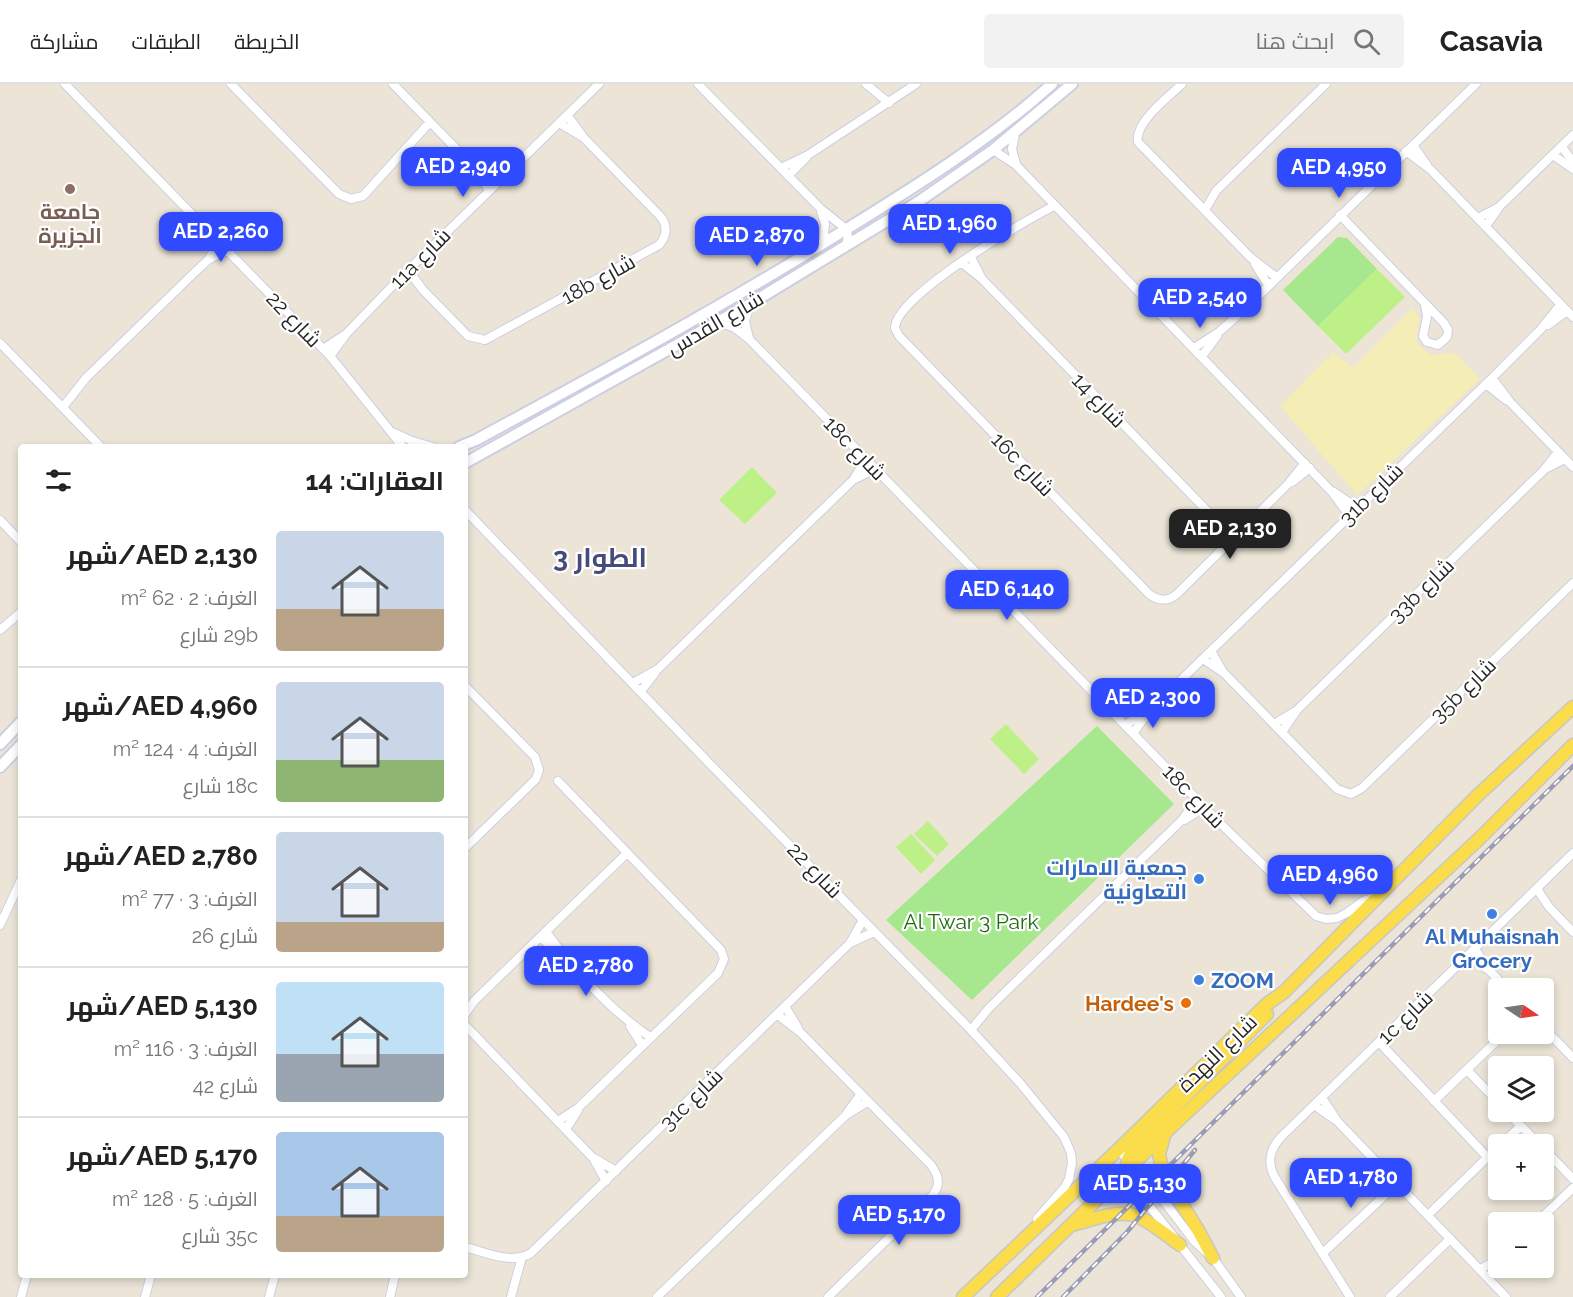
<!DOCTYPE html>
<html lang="ar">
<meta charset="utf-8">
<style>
body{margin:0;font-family:Raleway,Cairo,sans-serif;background:#f2f2f2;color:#222;direction:rtl;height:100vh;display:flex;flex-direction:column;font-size:22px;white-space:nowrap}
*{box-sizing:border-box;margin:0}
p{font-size:20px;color:#767676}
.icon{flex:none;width:33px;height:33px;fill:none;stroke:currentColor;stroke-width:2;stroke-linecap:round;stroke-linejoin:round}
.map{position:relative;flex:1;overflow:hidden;direction:ltr}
.details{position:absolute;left:18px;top:360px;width:450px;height:834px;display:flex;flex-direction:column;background:#fff;border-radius:6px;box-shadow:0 3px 9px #0003;direction:rtl}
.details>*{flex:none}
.needle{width:39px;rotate:103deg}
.controls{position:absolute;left:1488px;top:894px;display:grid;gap:12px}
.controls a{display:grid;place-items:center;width:66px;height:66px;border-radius:6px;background:#fff;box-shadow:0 3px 9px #0003;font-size:30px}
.price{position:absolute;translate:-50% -51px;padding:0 14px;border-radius:12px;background:#304bff;color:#fff;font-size:20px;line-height:39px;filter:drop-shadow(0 2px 3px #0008)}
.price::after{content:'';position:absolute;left:50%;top:36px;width:18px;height:14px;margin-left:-9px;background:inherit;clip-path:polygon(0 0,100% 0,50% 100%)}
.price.selected{background:#222;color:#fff}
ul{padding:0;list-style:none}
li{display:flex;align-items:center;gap:18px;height:150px;padding:0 24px}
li+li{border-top:2px solid #e0e0e0}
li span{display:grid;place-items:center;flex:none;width:168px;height:120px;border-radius:6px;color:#555}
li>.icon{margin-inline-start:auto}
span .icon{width:72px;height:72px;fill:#fffc;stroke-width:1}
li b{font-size:26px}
h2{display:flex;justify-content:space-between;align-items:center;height:72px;padding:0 24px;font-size:26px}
header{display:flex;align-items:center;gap:36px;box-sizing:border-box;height:84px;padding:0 30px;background:#fff;border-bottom:2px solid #e0e0e0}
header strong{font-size:28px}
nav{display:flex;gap:33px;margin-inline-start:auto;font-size:21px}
.search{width:420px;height:54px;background:#f2f2f2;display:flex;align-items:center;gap:15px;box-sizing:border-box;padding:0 21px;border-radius:6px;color:#767676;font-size:22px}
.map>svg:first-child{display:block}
.green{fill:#a7e78e}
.sand{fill:#f4eeb6}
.pitch{fill:#bef088}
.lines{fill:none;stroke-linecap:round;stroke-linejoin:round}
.street-casing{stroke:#cccfe2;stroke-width:10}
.secondary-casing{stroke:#cccfe2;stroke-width:14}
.primary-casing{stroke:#c7c7c7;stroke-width:15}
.street{stroke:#fff;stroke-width:8}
.secondary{stroke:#fff;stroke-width:10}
.primary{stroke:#fbdd4c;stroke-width:12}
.rail-casing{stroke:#9a9cb4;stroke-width:4.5}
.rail{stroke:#fff;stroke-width:2;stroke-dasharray:7;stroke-linecap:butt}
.education-dot{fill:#8d6e63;stroke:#fff;stroke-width:2}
.shop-dot{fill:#3f7fe0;stroke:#fff;stroke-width:2}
.food-dot{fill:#e8710a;stroke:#fff;stroke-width:2}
.labels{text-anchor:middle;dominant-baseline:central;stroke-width:4.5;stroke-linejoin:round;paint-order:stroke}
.education-label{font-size:21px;font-weight:bold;fill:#785e54;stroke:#fff}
.street-label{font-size:21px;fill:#272727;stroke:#fff}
.shop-label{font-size:21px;font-weight:bold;fill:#366cbe;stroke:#fff;text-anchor:end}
.park-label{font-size:21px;fill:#206813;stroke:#fff}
.food-label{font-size:21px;font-weight:bold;fill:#c56008;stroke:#fff;text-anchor:end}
.district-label{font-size:27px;font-weight:bold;fill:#454b7b;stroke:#fff}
</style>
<header>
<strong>Casavia</strong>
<div class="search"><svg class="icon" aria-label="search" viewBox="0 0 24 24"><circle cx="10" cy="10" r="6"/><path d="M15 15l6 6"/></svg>ابحث هنا</div>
<nav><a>الخريطة</a><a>الطبقات</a><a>مشاركة</a></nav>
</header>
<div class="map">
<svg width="1573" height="1213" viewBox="0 0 1573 1213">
<rect width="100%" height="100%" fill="#ebe4d7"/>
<!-- green -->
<path class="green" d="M1338 153 1347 154 1377 185 1318 242 1283 206Z
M1097 642 1174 720 972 916 886 836Z"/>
<!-- sand -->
<path class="sand" d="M1412 225 1420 234 1416 258 1430 271 1455 269 1480 295 1357 411 1280 322 1333 268 1353 284Z"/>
<!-- pitch -->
<path class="pitch" d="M1377 185 1405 213 1346 270 1318 242Z
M752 383 777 409 745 440 719 416Z
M1006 640 1039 675 1024 690 990 655Z
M928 737 949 760 937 772 914 750Z
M911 750 935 776 921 790 896 763Z"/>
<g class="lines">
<defs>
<path id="street" d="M65 0 330 272 403 363
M231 0 339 110 351 115 363 112 430 38
M393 0 474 83 489 106
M698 0 821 125 846 145 848 152 846 162
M866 0 889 19
M1182 0C1169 12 1134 39 1138 58L1251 174 1276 193
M559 39 583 53
M1015 50 1012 65 1016 80
M1413 61 1427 81
M1562 63 1573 78
M993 66 1016 81 1332 408 1349 431
M1406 67 1430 85 1573 233
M1553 71 1573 85
M781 84 808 71 916 0
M478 85 496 98
M788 92 806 74
M1054 122C1024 137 895 212 895 244L899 252 1149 510C1158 517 1168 518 1177 510L1288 400 1305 379
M1205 126 1216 107 1326 0
M821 127 825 140 823 160
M1340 131 1444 239 1448 246 1447 253 1438 261 1427 258 1423 252 1427 233 1425 220
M1478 134 1499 123
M1486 142 1500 122 1573 51
M971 173 981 193
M208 176 219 158
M962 179 982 195 1217 437 1230 457
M1255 180 1268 201
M408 186 423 206 468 252 485 256 659 161C667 152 668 143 661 133L584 54 567 31
M719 238 735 244 749 255 1223 742 1316 832 1326 835 1337 834 1347 829 1363 817 1375 813
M1548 241 1567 227
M749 254 745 238 750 220
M0 259 101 363
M1194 264 1219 248 1247 223 1476 0
M323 265 346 250
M330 272 347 249 404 190 599 0
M1202 272 1217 252
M1492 294 1510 318 1573 383
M1486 300 1506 316
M63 323 86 294 193 190 208 176 227 166
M395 349 412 357 433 363
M1545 385 1565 375
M853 396 875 385
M1292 398 1310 384
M1334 408 1357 424
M465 426 710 680 971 946 1020 999 1064 1053 1071 1069 1072 1079 1069 1095 1065 1103 1037 1135
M0 436 21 458
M0 546 21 528
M1211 567 1223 588
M1203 575 1224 589 1337 705 1351 710 1362 704 1573 499
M633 599 658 585 853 396 866 375
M465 602 535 673 539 686 536 695 465 764
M641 607 655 589
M1274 640 1296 627
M1125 641 1149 626
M1282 648 1297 626 1544 386 1558 368
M1133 649 1151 625 1492 294 1541 245 1561 220
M558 697 721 866 724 875 718 889 578 1024 558 1037
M1184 736 1205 723
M1537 805 1549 823 1573 848
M0 841 21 796
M546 848C575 887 610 926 650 953
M540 853 559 869
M850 859 874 848
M1475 865 1488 885 1506 904
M1467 872 1487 885
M786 924 798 944
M465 930 474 917 627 769
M778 931 800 948 931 1081C939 1092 941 1101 932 1112L828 1213
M465 941 593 1074 606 1097
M630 942 642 961
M1544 944 1573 974
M971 946 989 924 1182 736 1197 715
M1379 958 1488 1074
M1467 986 1498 1018
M1322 1014 1338 1038 1506 1213
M1434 1017 1504 950
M1314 1021 1334 1035
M1507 1028 1539 1060
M847 1029 860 1011
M566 1045 578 1026
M1501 1060 1521 1042
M1118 1065 1163 1116 1195 1158 1213 1174 1241 1213
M1544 1065 1573 1095
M594 1074 616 1087
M1126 1086 1136 1105 1221 1213
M1428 1131 1498 1063
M1537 1138 1573 1104
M465 1163C485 1168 512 1181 531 1169L850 859 863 836
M1323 1169 1397 1100
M1481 1185 1498 1175
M21 1213 27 1191
M145 1213 151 1191
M269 1213 275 1191
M390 1213 395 1191
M511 1213 522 1173
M657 1213 846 1031 867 1018
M1350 1213 1274 1092C1267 1077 1270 1065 1281 1053L1573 769
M1390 1213 1450 1155"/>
<path id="secondary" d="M459 363 476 356C596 291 716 226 832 154 908 107 985 60 1052 0
M465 379 750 220 918 118 993 66 1072 0
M0 660 21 638
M0 683 21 661"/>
<path id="primary" d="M1164 1052 1159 1070 1163 1090 1198 1146 1213 1174
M1126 1086 1128 1075 1134 1064 1267 930
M1072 1141C1133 1123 1130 1124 1180 1161
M963 1213 1121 1063 1234 952 1267 920 1284 908 1477 712 1573 623
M997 1213 1165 1049 1481 753 1573 661"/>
</defs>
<!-- street casing -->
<use href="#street" class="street-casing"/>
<!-- secondary casing -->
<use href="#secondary" class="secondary-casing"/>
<!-- primary casing -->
<use href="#primary" class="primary-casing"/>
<!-- street -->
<use href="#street" class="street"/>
<!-- secondary -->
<use href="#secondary" class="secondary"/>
<!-- primary -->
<use href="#primary" class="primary"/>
<defs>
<path id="rail" d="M1037 1213 1573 682
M1063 1213 1127 1148 1195 1066"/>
</defs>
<!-- rail casing -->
<use href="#rail" class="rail-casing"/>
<!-- rail -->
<use href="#rail" class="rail"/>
</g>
<!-- markers -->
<circle class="education-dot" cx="70" cy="105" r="6"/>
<g class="shop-dot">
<circle cx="1199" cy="795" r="6"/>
<circle cx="1492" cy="830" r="6"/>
<circle cx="1199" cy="896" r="6"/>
</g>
<circle class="food-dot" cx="1186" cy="919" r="6"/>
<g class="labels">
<!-- education labels -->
<g class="education-label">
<text x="70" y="127">جامعة<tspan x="70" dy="24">الجزيرة</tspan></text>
</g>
<!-- street labels -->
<g class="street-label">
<text transform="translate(420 174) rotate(-45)">11a شارع</text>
<text transform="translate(598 195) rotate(-29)">18b شارع</text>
<text transform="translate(294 235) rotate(46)">شارع 22</text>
<text transform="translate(715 239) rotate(-30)">شارع القدس</text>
<text transform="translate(1099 316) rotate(46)">شارع 14</text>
<text transform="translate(855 364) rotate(46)">18c شارع</text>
<text transform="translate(1023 380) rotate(46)">16c شارع</text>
<text transform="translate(1371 410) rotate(-44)">31b شارع</text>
<text transform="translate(1421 506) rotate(-44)">33b شارع</text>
<text transform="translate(1463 606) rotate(-44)">35b شارع</text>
<text transform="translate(1194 712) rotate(46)">18c شارع</text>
<text transform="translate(815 786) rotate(46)">شارع 22</text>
<text transform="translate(1405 933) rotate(-44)">1c شارع</text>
<text transform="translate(1217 969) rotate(-44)">شارع النهدة</text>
<text transform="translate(691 1015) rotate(-44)">31c شارع</text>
</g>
<!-- shop labels -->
<g class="shop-label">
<text x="1187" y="783">جمعية الامارات<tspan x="1187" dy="24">التعاونية</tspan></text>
<text x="1492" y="852" text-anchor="middle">Al Muhaisnah<tspan x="1492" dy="24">Grocery</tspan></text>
<text x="1211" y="896" text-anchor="start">ZOOM</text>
</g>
<!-- park labels -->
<g class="park-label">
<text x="971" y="837">Al Twar 3 Park</text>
</g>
<!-- food labels -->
<g class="food-label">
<text x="1174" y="919">Hardee's</text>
</g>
<!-- district labels -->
<g class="district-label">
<text x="600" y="473">الطوار 3</text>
</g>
</g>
</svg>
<div class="controls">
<a><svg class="needle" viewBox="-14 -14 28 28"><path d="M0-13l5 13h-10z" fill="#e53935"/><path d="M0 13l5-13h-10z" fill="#767676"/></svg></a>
<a><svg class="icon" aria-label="layers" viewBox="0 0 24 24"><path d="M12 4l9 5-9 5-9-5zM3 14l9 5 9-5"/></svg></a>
<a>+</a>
<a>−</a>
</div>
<b class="price" style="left:463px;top:114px">AED 2,940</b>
<b class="price" style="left:1339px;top:115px">AED 4,950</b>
<b class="price" style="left:950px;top:171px">AED 1,960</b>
<b class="price" style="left:221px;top:179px">AED 2,260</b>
<b class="price" style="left:757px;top:183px">AED 2,870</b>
<b class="price" style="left:1200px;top:245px">AED 2,540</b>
<b class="price selected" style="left:1230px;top:476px">AED 2,130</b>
<b class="price" style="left:1007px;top:537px">AED 6,140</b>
<b class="price" style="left:1153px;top:645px">AED 2,300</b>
<b class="price" style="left:1330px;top:822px">AED 4,960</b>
<b class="price" style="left:586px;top:913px">AED 2,780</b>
<b class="price" style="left:1351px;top:1125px">AED 1,780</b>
<b class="price" style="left:1140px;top:1131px">AED 5,130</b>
<b class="price" style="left:899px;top:1162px">AED 5,170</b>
<section class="details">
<h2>العقارات: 14<svg class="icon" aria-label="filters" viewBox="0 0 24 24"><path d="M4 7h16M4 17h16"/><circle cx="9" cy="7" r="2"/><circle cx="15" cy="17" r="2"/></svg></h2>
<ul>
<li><span style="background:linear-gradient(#c9d6e8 65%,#b9a48a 0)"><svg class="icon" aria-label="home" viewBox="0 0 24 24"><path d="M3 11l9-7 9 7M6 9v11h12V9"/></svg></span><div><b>AED 2,130/شهر</b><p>الغرف: 2 · 62 m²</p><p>29b شارع</p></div></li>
<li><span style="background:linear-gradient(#c9d6e8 65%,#8fb573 0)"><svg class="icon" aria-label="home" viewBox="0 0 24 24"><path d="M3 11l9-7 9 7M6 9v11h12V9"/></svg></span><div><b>AED 4,960/شهر</b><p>الغرف: 4 · 124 m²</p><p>18c شارع</p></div></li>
<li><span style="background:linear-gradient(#c9d6e8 75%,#b9a48a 0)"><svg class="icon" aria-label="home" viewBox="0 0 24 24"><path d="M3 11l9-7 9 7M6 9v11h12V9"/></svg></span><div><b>AED 2,780/شهر</b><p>الغرف: 3 · 77 m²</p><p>شارع 26</p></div></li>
<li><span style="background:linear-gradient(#bfe0f5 60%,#9aa5b1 0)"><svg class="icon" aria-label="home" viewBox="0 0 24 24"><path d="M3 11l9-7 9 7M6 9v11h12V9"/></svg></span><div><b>AED 5,130/شهر</b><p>الغرف: 3 · 116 m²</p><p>شارع 42</p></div></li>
<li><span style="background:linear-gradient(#a9c7e8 70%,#b9a48a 0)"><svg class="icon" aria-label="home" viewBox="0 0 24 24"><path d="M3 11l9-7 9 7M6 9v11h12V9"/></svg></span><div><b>AED 5,170/شهر</b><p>الغرف: 5 · 128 m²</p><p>35c شارع</p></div></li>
</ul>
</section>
</div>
